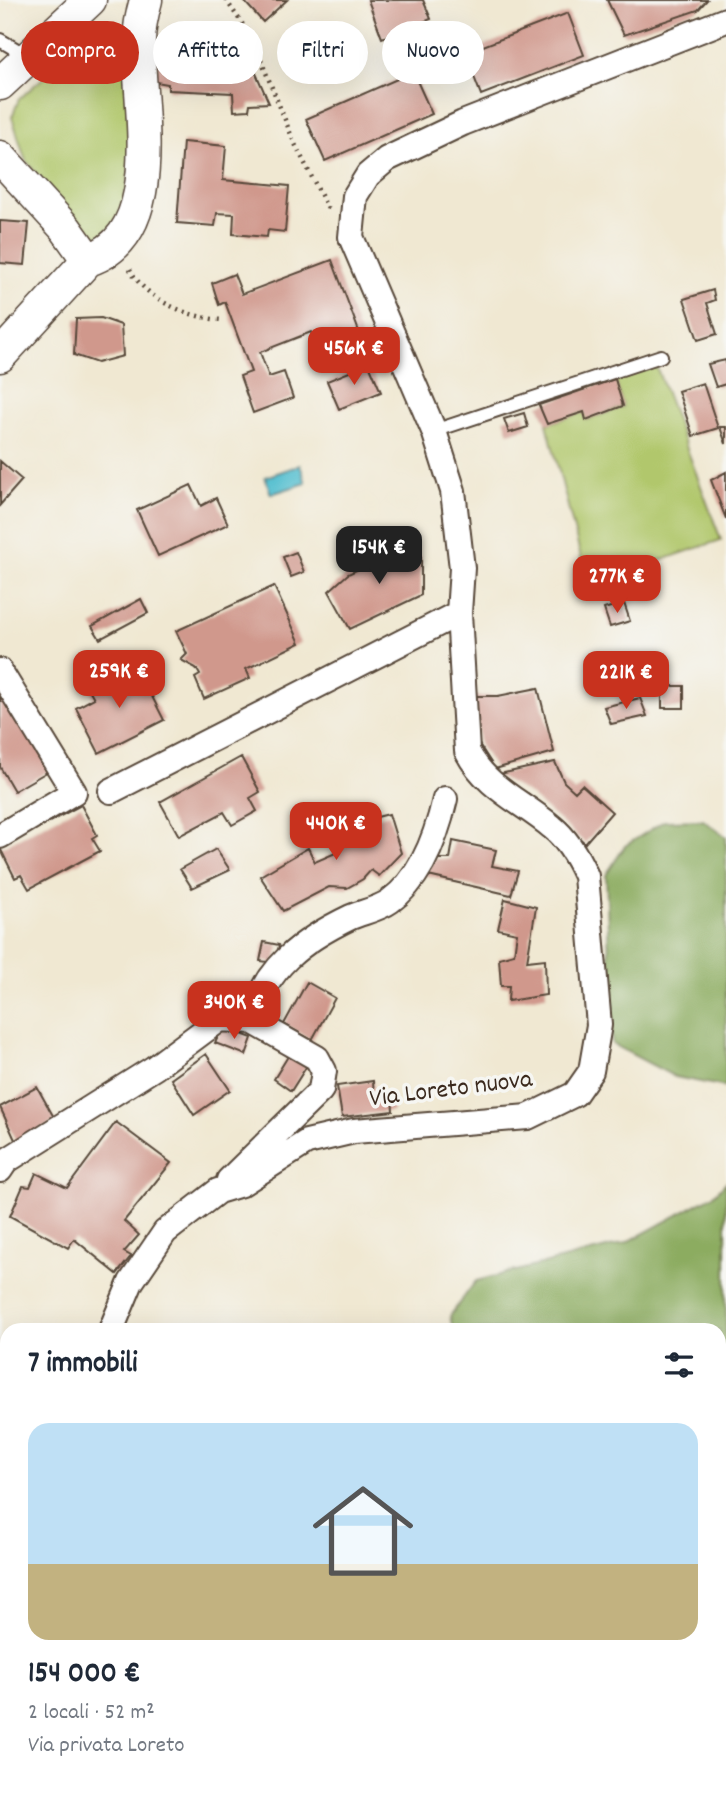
<!DOCTYPE html>
<html lang="it">
<meta charset="utf-8">
<style>
body{margin:0;font-family:Dekko,sans-serif;background:#f6f6f7;color:#1f2937;height:100vh;display:flex;flex-direction:column;font-size:26px;white-space:nowrap}
*{box-sizing:border-box;margin:0}
p{font-size:23px;color:#747a83}
.icon{flex:none;width:38px;height:38px;fill:none;stroke:currentColor;stroke-width:2;stroke-linecap:round;stroke-linejoin:round}
.map{position:relative;flex:1;overflow:hidden}
.sheet{position:absolute;left:0px;top:1323px;width:726px;height:471px;display:flex;flex-direction:column;background:#fff;border-radius:21px 21px 0 0;box-shadow:0 7px 28px #0002}
.sheet>*{flex:none}
.hud{position:absolute;left:21px;top:21px;width:684px;height:63px;display:flex;gap:14px}
.price{position:absolute;translate:-50% -60px;padding:0 16px;border-radius:14px;background:#c8321e;color:#fff;font-size:23px;line-height:46px;filter:drop-shadow(0 2px 4px #0008)}
.price::after{content:'';position:absolute;left:50%;top:42px;width:21px;height:16px;margin-left:-10px;background:inherit;clip-path:polygon(0 0,100% 0,50% 100%)}
.price.selected{background:#222;color:#fff}
ul{padding:0;list-style:none}
li{display:grid;align-content:center;gap:14px;height:371px;padding:0 28px}
li+li{border-top:2px solid #e0e1e3}
li span{display:grid;place-items:center;height:217px;border-radius:21px;color:#555}
li>.icon{margin-inline-start:auto}
span .icon{width:126px;height:126px;fill:#fffc;stroke-width:1}
li b{font-size:30px}
h2{display:flex;justify-content:space-between;align-items:center;height:84px;padding:0 28px;font-size:30px}
.tag{padding:0 24px;border-radius:32px;background:#fff;box-shadow:0 7px 28px #0002;font-size:24px;line-height:63px}
.tag.selected{background:#c8321e;color:#fff}
.map>svg:first-child{display:block}
.green{fill:#b1c76c;stroke:#767845;stroke-width:2}
.forest{fill:#8cac60;stroke:#646b3f;stroke-width:2}
.water{fill:#54bfd0;stroke:#487477;stroke-width:2}
.building{fill:#d0988c}
.lines{fill:none;stroke-linecap:round;stroke-linejoin:round}
.service-casing{stroke:#564639;stroke-width:16}
.minor-casing{stroke:#564639;stroke-width:28}
.tertiary-casing{stroke:#564639;stroke-width:35}
.path{stroke:#564639;stroke-width:4.5;stroke-dasharray:2 5;stroke-linecap:butt}
.service{stroke:#fff;stroke-width:12}
.minor{stroke:#fff;stroke-width:24}
.tertiary{stroke:#fff;stroke-width:32}
.labels{text-anchor:middle;dominant-baseline:central;stroke-width:7;stroke-linejoin:round;paint-order:stroke}
.street-label{font-size:26px;fill:#3b2a1e;stroke:#f6f6f2}
</style>
<div class="map">
<svg width="726" height="1793" viewBox="0 0 726 1793">
<rect width="100%" height="100%" fill="#f6f6f2"/>
<filter id="ink" filterUnits="userSpaceOnUse"><feTurbulence type="fractalNoise" baseFrequency=".0143" numOctaves="2"/><feDisplacementMap in="SourceGraphic" scale="14" xChannelSelector="R" yChannelSelector="G"/><feConvolveMatrix kernelMatrix="1 2 1 2 8 2 1 2 1" color-interpolation-filters="sRGB"/></filter>
<filter id="wash" filterUnits="userSpaceOnUse"><feTurbulence type="fractalNoise" baseFrequency=".00686" numOctaves="4" result="noise"/><feDisplacementMap in="SourceGraphic" scale="28" xChannelSelector="R" yChannelSelector="G"/><feGaussianBlur stdDeviation="1.57" result="paint"/><feColorMatrix in="noise" values="0 0 0 0 0 0 0 0 0 0 0 0 0 0 0 0 0 1.4 0 .05"/><feComposite in="paint" operator="in"/></filter>
<g filter="url(#wash)">
<rect width="100%" height="100%" fill="#f0e8d2"/>
<!-- green -->
<path class="green" d="M116 21 114 47 125 49C127 88 149 238 86 239L25 159 12 117 19 99 105 23Z
M656 366 721 540 588 585 547 424 584 412 587 420 623 407 615 379Z"/>
<!-- forest -->
<path class="forest" d="M703 820 726 837V1087L675 1077 612 1044 606 875 625 846 664 821Z
M726 1182V1478L719 1484V1330H453L450 1316 476 1281 626 1243 714 1195Z
M726 1588V1745L719 1747V1590Z
M354 1787H649L643 1793H359Z"/>
<!-- water -->
<path class="water" d="M300 465 306 483 271 494 265 477Z"/>
<g id="blocks">
<!-- building -->
<path class="building" d="M243 0H287L263 22Z
M368 0H423L431 19 382 38Z
M607 0H707L698 10 624 35Z
M568 13 584 55 481 95 465 53Z
M155 52 248 55 269 103 250 104 249 110 234 111 233 93 168 90V84L156 82Z
M413 72 432 114 325 161 306 119Z
M183 142 226 146 223 180 289 186 285 232 268 230 267 237 233 234 234 214 217 213 215 226 177 223Z
M0 221 29 223 25 265 0 263Z
M332 260 361 337 319 354 311 332 260 352 269 377 284 372 293 398 253 413 240 376 251 372 225 302 219 305 212 283 234 274 242 294Z
M713 290 715 300 707 303 717 334 698 340 684 299Z
M101 318 121 325 123 356 97 363 74 355 76 319Z
M726 360V384L716 387 708 364Z
M369 364 381 392 339 409 327 381Z
M615 379 623 406 586 420 584 412 547 424 539 405Z
M703 383 718 428 693 436 678 391Z
M524 413 528 427 509 433 504 419Z
M720 427H726V444Z
M0 461 22 480 0 505Z
M726 472V519L711 480Z
M191 485 201 506 216 498 228 524 158 556 137 510Z
M415 542 421 558V595L350 629 329 591 348 574Z
M296 552 304 572 291 577 283 557Z
M274 586 300 643 246 669 250 678 204 699 195 678 200 675 196 668 181 660 187 654 176 631Z
M141 599 148 613 100 639 92 626Z
M624 603 630 621 610 627 604 609Z
M137 667 164 720 99 753 76 708 94 698 90 691Z
M662 686H684V708H662Z
M538 688 554 752 495 769 479 744 474 696H498Z
M7 693 52 769 14 791 0 767V697Z
M640 698 647 716 611 724 604 707Z
M241 757 260 792 250 798 257 811 232 825 224 812 179 836 160 802Z
M555 762 564 782 575 792 582 785 612 812 585 843 529 794 495 775Z
M81 805 97 835 92 838 100 851 29 889 21 875 15 878 0 848Z
M389 814 401 853 379 876 371 870 363 879 347 888 329 887 283 911 260 876 308 848 315 862 338 852 333 828Z
M453 841 496 850 492 866 518 871 511 895 424 875 435 859H450Z
M216 849 230 870 192 888 180 869Z
M505 899 536 907 527 961 545 959 546 995 508 1001 509 986H501L499 958 514 954 517 933 498 929Z
M264 942 279 945 275 963 260 961Z
M307 982 335 998 312 1040 284 1024Z
M223 1027 252 1038 246 1055 215 1043Z
M290 1053 308 1064 291 1091 274 1079Z
M206 1054 230 1090 194 1115 171 1079Z
M373 1081 374 1096 392 1095 393 1111 342 1117 337 1086Z
M37 1087 56 1121 16 1142 0 1107Z
M116 1122 171 1163 124 1221 139 1235 124 1252 131 1256 117 1274 74 1239 68 1248 10 1216 23 1186 30 1187 36 1173 67 1188Z
M7 1519V1534L0 1526Z"/>
</g>
</g>
<g filter="url(#ink)">
<use href="#blocks" fill-opacity="0" stroke="#564639" stroke-width="2"/>
<g class="lines">
<defs>
<path id="service" d="M0 40 27 56
M434 431 661 356
M319 1787 322 1793"/>
<path id="minor" d="M0 671 74 792 0 836
M111 791 459 613
M252 1021C264 968 303 940 351 917 363 912 379 909 390 901 421 879 437 834 445 799
M0 1170 6 1161 154 1068 220 1019 252 1021 317 1058 324 1071 321 1090 229 1180
M111 1330 131 1282 165 1232 218 1191 241 1184 307 1142 354 1131 528 1117 575 1094 591 1071 599 1025 586 876C578 858 567 839 552 827 521 801 486 788 467 751L459 613 462 568 453 491 434 431 351 237 355 196 368 175 387 159 463 123 726 20
M0 1555 7 1560
M719 1668 726 1658
M285 1793 286 1787"/>
<path id="tertiary" d="M0 84 90 0
M0 157 66 229 88 260
M88 260C169 234 137 105 139 42 139 28 142 14 146 0
M0 356 88 260"/>
</defs>
<!-- service casing -->
<use href="#service" class="service-casing"/>
<!-- minor casing -->
<use href="#minor" class="minor-casing"/>
<!-- tertiary casing -->
<use href="#tertiary" class="tertiary-casing"/>
<!-- path -->
<path class="path" d="M226 0 252 38 294 142 328 209
M130 269C145 300 190 318 222 320"/>
<!-- service -->
<use href="#service" class="service"/>
<!-- minor -->
<use href="#minor" class="minor"/>
<!-- tertiary -->
<use href="#tertiary" class="tertiary"/>
</g>
</g>
<g class="labels">
<!-- street labels -->
<g class="street-label">
<text transform="translate(451 1090) rotate(-7)">Via Loreto nuova</text>
</g>
</g>
</svg>
<b class="price" style="left:354px;top:387px">456K €</b>
<b class="price selected" style="left:379px;top:586px">154K €</b>
<b class="price" style="left:617px;top:615px">277K €</b>
<b class="price" style="left:119px;top:710px">259K €</b>
<b class="price" style="left:626px;top:711px">221K €</b>
<b class="price" style="left:336px;top:862px">440K €</b>
<b class="price" style="left:234px;top:1041px">340K €</b>
<div class="hud">
<a class="tag selected">Compra</a>
<a class="tag">Affitta</a>
<a class="tag">Filtri</a>
<a class="tag">Nuovo</a>
</div>
<section class="sheet">
<h2>7 immobili<svg class="icon" aria-label="filters" viewBox="0 0 24 24"><path d="M4 7h16M4 17h16"/><circle cx="9" cy="7" r="2"/><circle cx="15" cy="17" r="2"/></svg></h2>
<ul>
<li><span style="background:linear-gradient(#bfe0f5 65%,#c2b280 0)"><svg class="icon" aria-label="home" viewBox="0 0 24 24"><path d="M3 11l9-7 9 7M6 9v11h12V9"/></svg></span><div><b>154 000 €</b><p>2 locali · 52 m²</p><p>Via privata Loreto</p></div></li>
</ul>
</section>
</div>
